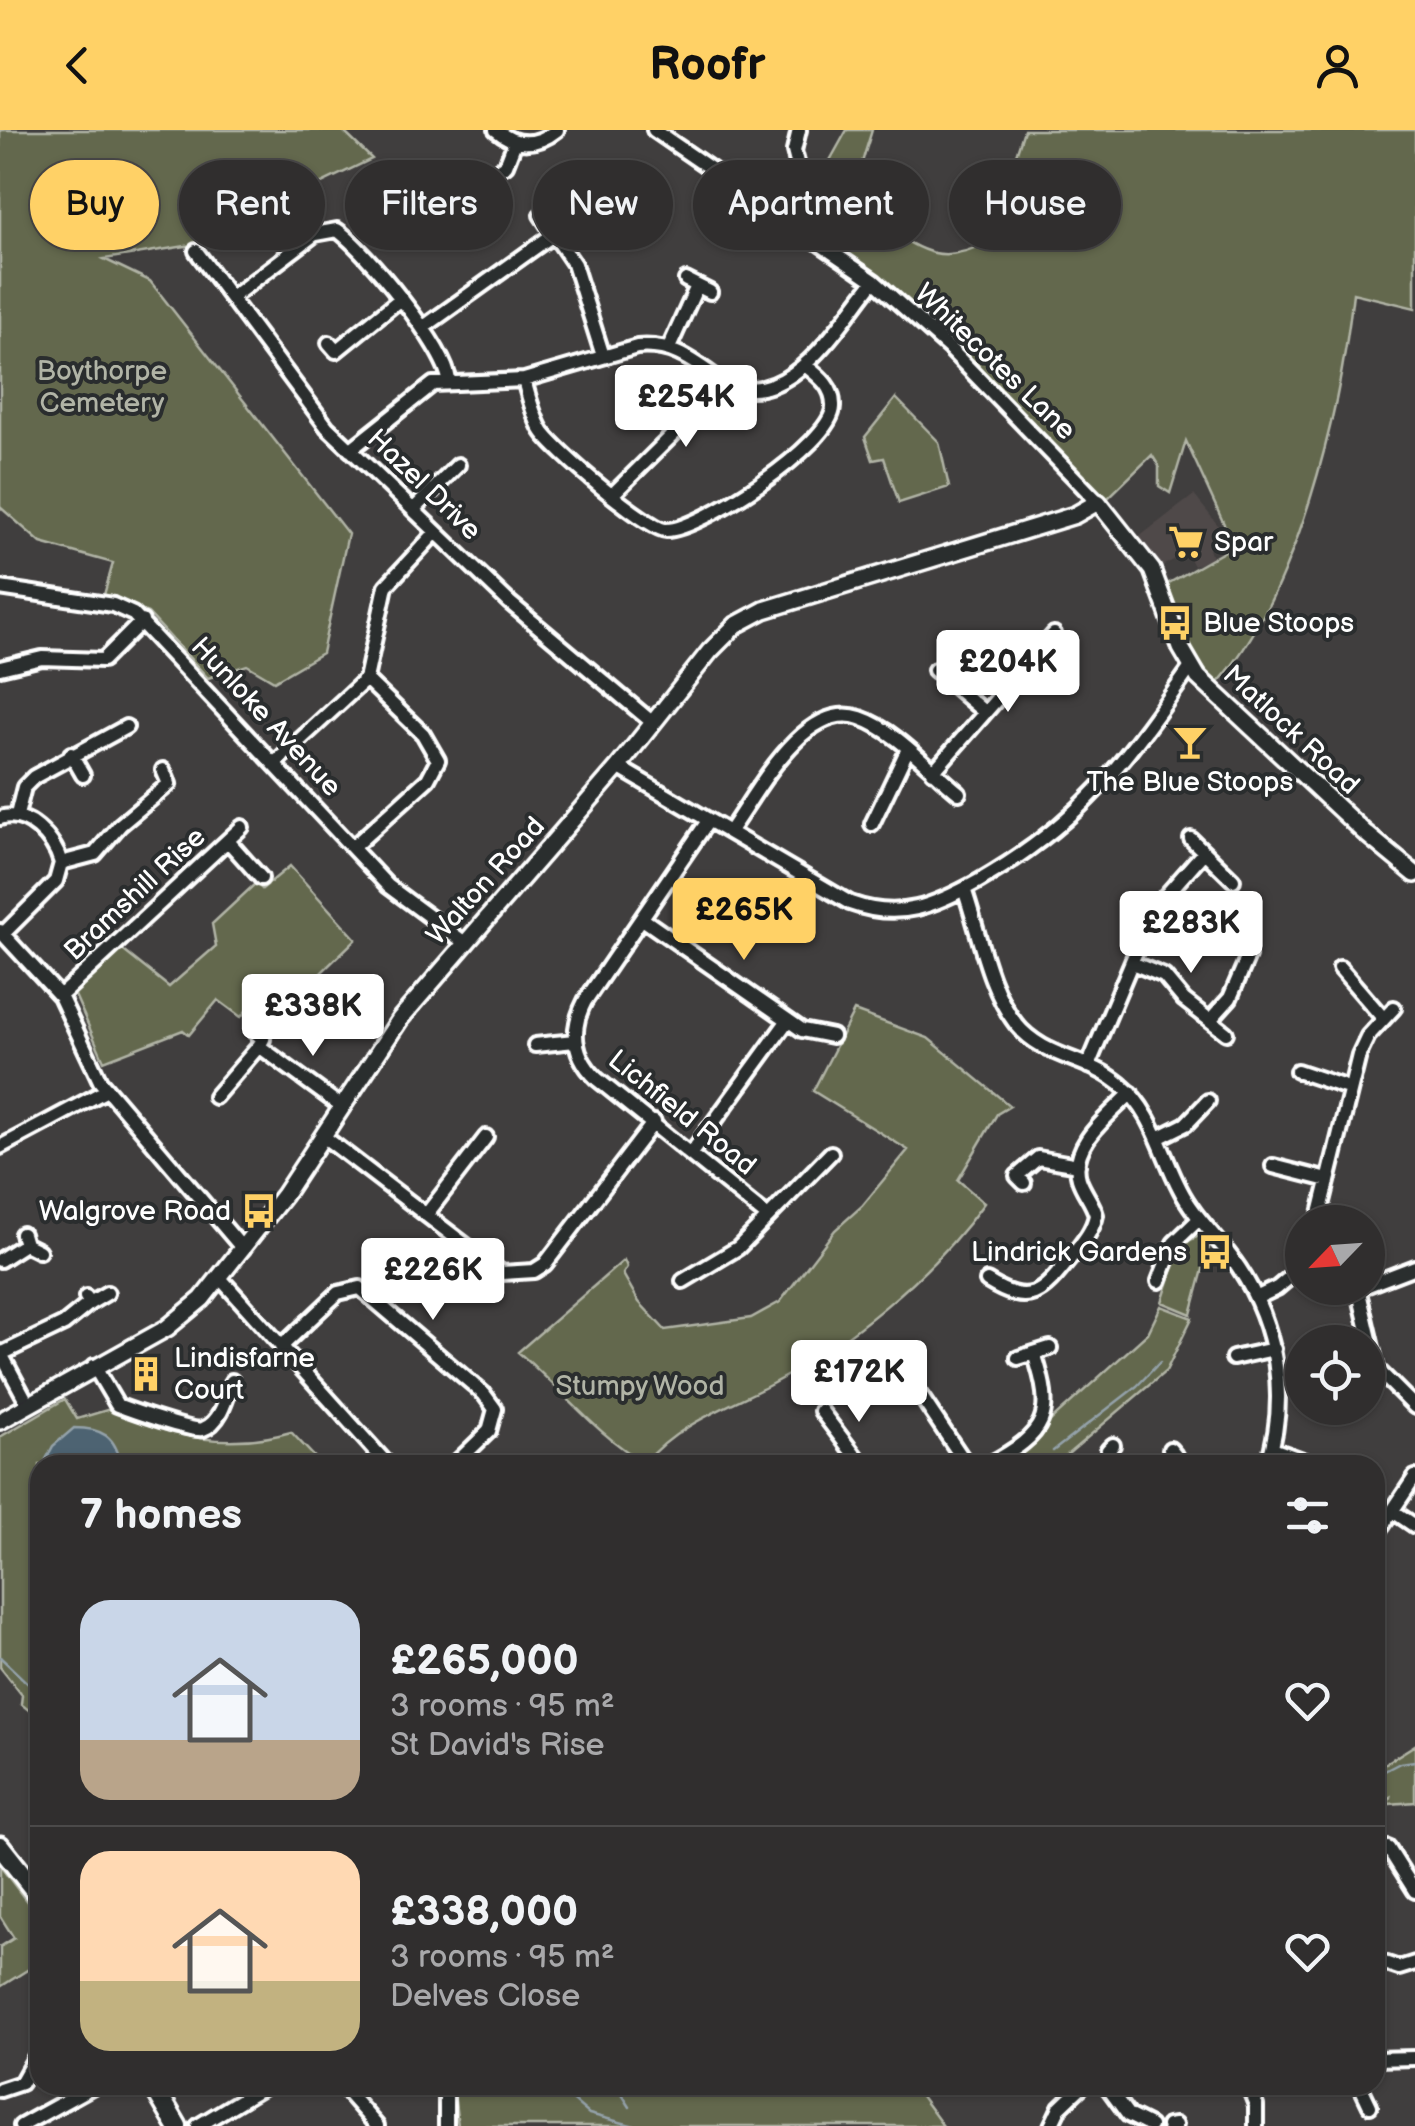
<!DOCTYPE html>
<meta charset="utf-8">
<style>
body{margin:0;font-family:"Balsamiq Sans",sans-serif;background:#383636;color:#f1f3f6;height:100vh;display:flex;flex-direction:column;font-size:38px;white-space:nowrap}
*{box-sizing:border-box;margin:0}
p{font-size:32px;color:#a8a8aa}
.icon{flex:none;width:55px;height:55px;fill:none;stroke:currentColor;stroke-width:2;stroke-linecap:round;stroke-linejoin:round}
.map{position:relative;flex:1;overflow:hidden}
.sheet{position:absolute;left:30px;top:1325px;width:1355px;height:640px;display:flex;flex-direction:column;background:#302e2e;border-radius:30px;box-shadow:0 2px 8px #0004,0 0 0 2px #4b4a4a}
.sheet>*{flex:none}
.top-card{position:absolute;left:30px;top:30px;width:1355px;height:90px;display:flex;gap:20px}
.needle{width:65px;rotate:245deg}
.buttons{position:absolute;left:1285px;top:1075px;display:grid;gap:20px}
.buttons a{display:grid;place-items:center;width:100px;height:100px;border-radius:50%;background:#302e2e;box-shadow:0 2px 8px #0004,0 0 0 2px #4b4a4a;font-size:50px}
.price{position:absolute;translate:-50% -85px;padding:0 22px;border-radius:10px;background:#fff;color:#222;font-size:32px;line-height:65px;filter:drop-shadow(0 2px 5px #0008)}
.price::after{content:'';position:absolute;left:50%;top:60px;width:30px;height:22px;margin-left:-15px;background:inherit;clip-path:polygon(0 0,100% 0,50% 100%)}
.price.selected{background:#ffd166;color:#111}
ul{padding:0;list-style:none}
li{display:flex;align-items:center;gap:30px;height:250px;padding:0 50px}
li+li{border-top:2px solid #4b4a4a}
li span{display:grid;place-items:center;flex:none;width:280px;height:200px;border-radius:30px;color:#555}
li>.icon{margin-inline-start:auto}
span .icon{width:120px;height:120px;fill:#fffc;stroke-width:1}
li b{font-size:42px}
h2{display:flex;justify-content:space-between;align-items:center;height:120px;padding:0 50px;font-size:42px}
.tag{padding:0 35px;border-radius:45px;background:#302e2e;box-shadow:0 2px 8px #0004,0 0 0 2px #4b4a4a;font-size:35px;line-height:90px}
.tag.selected{background:#ffd166;color:#111}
header{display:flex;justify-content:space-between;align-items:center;height:130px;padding:0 50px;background:#ffd166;color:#111;font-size:45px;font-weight:700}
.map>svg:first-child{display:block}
.built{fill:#4f4949}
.green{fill:#63684e;stroke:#b1b4a6;stroke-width:2.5}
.water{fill:#4d6472;stroke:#94a2aa;stroke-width:2.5}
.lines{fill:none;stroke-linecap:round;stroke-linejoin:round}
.stream{stroke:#94a2aa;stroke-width:2.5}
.minor-casing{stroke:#fff;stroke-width:20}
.major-casing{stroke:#fff;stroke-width:22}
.highway-casing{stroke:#fff;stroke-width:25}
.minor{stroke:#2a2d2e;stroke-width:12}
.major{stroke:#2a2d2e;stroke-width:15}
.highway{stroke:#2a2d2e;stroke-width:18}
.labels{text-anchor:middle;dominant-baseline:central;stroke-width:8;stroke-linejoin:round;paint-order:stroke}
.street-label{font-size:28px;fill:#fff;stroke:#2a2d2e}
.park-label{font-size:28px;fill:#b1b4a6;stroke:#2a2d2e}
.poi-label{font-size:28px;fill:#fff;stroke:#2a2d2e;text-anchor:start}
</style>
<header><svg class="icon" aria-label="back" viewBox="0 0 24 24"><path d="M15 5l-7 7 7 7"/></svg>Roofr<svg class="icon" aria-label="person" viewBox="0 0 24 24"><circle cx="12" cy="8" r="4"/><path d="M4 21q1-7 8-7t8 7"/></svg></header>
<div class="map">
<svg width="1415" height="1996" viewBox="0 0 1415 1996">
<rect width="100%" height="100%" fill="#403e3e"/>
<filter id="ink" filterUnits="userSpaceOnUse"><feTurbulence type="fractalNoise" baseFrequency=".01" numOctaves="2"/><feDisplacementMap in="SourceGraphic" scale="20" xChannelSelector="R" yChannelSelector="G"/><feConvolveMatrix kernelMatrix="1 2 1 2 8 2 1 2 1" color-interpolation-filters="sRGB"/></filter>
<g filter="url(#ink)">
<!-- built -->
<path class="built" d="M1194 365 1229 409 1209 419 1212 428 1194 436 1187 423 1158 438 1139 407Z"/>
<!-- green -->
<path class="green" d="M0 0H342L372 29 192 115 104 129 150 151 348 404 322 523 274 551 247 535 208 548 148 483 104 465 113 433 41 413 0 377Z
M847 0H872C866 21 854 49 859 70 862 86 874 90 886 98 924 123 943 135 988 112L1024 0H1415V178L1353 163C1340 282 1297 465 1216 555L1179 503 1162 457 1234 416 1186 311 1170 363 1159 356V336L1152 325 1106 370 952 211 904 168 795 86 809 50 806 40 828 34Z
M896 268 939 312 949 357 899 373 884 328 873 330 865 307Z
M290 736 356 809 288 875 265 857 241 887 218 870 189 905 183 900 104 931 74 863 120 818 169 857 216 816 212 794 256 753 262 759Z
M854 881 928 908 1010 976 997 984 958 1050 984 1073C933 1145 846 1215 768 1256 725 1278 677 1295 645 1333 595 1304 562 1259 518 1222L624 1130 627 1137 623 1144 639 1172 665 1200 751 1188 780 1172 835 1100 862 1076 908 1020 813 961Z
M1199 1106 1209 1117 1191 1184 1162 1172 1181 1114Z
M1161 1176 1192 1188 1166 1241 1055 1335H1001L1033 1313 1048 1293 1148 1203Z
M65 1269 77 1289 110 1279C168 1308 228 1320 291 1302L322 1335H40V1589L21 1574 22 1565 0 1537V1307Z
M1415 1615V1672L1388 1674 1390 1667 1375 1675V1640Z
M0 1736 40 1789V1832L0 1857V1817L14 1808 0 1786Z
M453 1955H913L943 1996H458Z"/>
<!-- water -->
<path class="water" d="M74 1298C102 1298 116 1306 121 1335H43L53 1316Z"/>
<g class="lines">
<!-- stream -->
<path class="stream" d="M1053 1321 1137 1256 1160 1232
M0 1527 40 1565
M1375 1646 1400 1633 1415 1631
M555 1955 589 1984 635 1996
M616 1955 630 1977"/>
<defs>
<path id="minor" d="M496 0C516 17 537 16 557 0
M654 0 874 151 949 218 1098 372
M541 85 574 134 603 226
M784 88 802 52 794 21 799 0
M418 94 506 35 515 12
M196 121 327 297 509 472 653 593
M686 150 710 162
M231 168 315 104 337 100C365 119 445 217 449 250
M424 197 554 104
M329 213 336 221 399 170
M669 218 697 156
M524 250C529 267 533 286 542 301 553 319 648 400 666 400 699 401 832 314 833 277 834 257 819 246 805 235
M350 320 433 254 524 250 637 217C670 214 689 228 714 246 783 294 837 196 874 151
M613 364 704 274 719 249
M413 380 458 335
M0 458 113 475 133 484 388 756 465 813
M0 538 42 528 103 530 142 491
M935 540 983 581
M71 624 83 645
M276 632 366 549 386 456 436 402
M618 637 850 773C900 791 934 776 979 751 1082 692 1124 632 1191 537
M933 642 1054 504
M17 685 24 657 34 647 126 597
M0 688C27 679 54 708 61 733
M708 691 585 871C570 900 573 926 597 949L768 1087
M872 694 907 621
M729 702C756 665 804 569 860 588 896 600 930 640 959 663
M1191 709 1233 750
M228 711 261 748
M353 717 428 649 438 630 423 604 366 549
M61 733 95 724 120 695 169 654 163 640
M964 759C979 802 988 858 1016 894 1044 929 1088 927 1120 954 1153 981 1161 1023 1180 1059 1195 1089 1221 1110 1239 1138 1277 1195 1289 1269 1267 1335
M644 790 802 900 832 906
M0 801 60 866 100 951 243 1119
M3 804 56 751 61 733
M1132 833 1164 846 1184 870 1226 903
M1340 838 1383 888
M60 866 242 697
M1211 889 1230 868 1248 826
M535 915 575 911
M259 916 342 977
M1088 936 1148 793 1160 772 1204 722
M1297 941 1348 958
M215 967 259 916 263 909 256 903
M323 1006 502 1143 534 1141 545 1134 654 992
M1158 1008 1186 994 1208 971
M0 1017 107 960
M692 1022 788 890
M1273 1036 1328 1050
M1024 1053 1017 1046 1038 1028 1078 1035
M426 1085 486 1007
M1318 1092 1359 925 1368 906 1394 878
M22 1104 25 1114 39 1121
M0 1130 25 1114
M220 1148 388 1335
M683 1151 738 1118 831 1023
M987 1151C1032 1179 1043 1162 1072 1126 1082 1113 1093 1101 1096 1085 1093 1072 1083 1062 1079 1049 1069 1014 1110 985 1131 963
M1159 1151 1174 1113 1199 1089
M1368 1155 1415 1137
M1358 1158 1377 1239 1415 1277
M1256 1168 1277 1158 1302 1137
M90 1173 107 1163
M281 1217 338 1163 360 1158 484 1264 495 1279 489 1301 454 1335
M0 1222 28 1274
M1 1224 64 1194 90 1173 86 1167
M1018 1228 1050 1218
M1233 1228 1274 1219
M896 1229 967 1335
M94 1236 117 1275C130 1280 192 1302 203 1299 221 1293 227 1266 232 1251
M821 1281 862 1335
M1113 1315 1108 1320 1118 1335
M1272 1319 1316 1335
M726 1330 729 1335
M988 1335C1047 1303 1055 1286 1034 1223
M1161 1335 1175 1325 1170 1319
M1393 1381 1415 1396
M1375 1407 1415 1347
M1375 1726 1388 1718 1415 1761
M1375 1830 1399 1838 1415 1833
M1375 1929 1415 1928
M341 1955 377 1996
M1106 1955 1128 1985 1150 1996
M1248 1955 1256 1975V1996
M1360 1955 1370 1976
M0 1960 21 1953 40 1919
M21 1996 95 1955
M198 1996 266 1955
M446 1996V1955
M1051 1996 1060 1977 1083 1955
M1168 1996 1175 1995"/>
<path id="major" d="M0 1291 167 1198 202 1169 284 1065 400 889 618 637 710 521 736 495 764 480 1075 385 1098 372 1152 440 1181 518 1198 547 1364 702 1415 744"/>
<path id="highway" d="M0 1716 40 1767
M153 1955 177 1996"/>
</defs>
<!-- minor casing -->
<use href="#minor" class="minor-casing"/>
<!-- major casing -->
<use href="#major" class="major-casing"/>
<!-- highway casing -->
<use href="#highway" class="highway-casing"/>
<!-- minor -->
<use href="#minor" class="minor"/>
<!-- major -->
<use href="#major" class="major"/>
<!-- highway -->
<use href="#highway" class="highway"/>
</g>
</g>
<!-- icons -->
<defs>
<symbol id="supermarket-bare" viewBox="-9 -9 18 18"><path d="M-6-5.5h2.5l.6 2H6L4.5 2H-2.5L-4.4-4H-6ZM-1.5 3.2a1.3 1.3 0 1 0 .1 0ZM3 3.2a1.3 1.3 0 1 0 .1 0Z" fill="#ffd166" stroke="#2a2d2e" stroke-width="2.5" paint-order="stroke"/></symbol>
<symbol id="bus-bare" viewBox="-9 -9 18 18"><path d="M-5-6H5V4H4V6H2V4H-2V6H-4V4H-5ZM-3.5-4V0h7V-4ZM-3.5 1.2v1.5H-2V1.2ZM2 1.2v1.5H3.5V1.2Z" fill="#ffd166" stroke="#2a2d2e" stroke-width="2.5" paint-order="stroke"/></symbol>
<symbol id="bar-bare" viewBox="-9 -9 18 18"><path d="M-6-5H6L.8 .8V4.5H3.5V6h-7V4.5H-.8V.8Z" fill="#ffd166" stroke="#2a2d2e" stroke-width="2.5" paint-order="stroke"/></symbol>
<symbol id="building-bare" viewBox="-9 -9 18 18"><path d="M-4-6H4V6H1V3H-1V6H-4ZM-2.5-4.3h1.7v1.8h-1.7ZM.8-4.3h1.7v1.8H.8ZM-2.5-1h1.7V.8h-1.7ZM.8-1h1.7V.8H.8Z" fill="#ffd166" stroke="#2a2d2e" stroke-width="2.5" paint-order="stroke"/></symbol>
</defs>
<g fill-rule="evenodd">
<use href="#supermarket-bare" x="1161" y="387" width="50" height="50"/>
<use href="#bus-bare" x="1150" y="468" width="50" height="50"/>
<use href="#bar-bare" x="1165" y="587" width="50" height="50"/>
<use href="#bus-bare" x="234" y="1056" width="50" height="50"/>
<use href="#bus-bare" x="1190" y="1097" width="50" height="50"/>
<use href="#building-bare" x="121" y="1219" width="50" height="50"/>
</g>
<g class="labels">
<!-- street labels -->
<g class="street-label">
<text transform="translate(995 232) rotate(44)">Whitecotes Lane</text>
<text transform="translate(424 355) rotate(44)">Hazel Drive</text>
<text transform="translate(266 587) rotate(47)">Hunloke Avenue</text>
<text transform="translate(1291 600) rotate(43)">Matlock Road</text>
<text transform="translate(486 751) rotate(-48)">Walton Road</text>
<text transform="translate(135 764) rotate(-43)">Bramshill Rise</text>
<text transform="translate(682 983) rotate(39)">Lichfield Road</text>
</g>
<!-- park labels -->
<g class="park-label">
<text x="102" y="241">Boythorpe<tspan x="102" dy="32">Cemetery</tspan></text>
<text x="640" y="1256">Stumpy Wood</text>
</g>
<!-- poi labels -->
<g class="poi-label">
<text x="1214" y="412">Spar</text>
<text x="1203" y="493">Blue Stoops</text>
<text x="1190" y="652" text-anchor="middle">The Blue Stoops</text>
<text x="231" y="1081" text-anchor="end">Walgrove Road</text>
<text x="1187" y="1122" text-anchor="end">Lindrick Gardens</text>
<text x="174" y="1228">Lindisfarne<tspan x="174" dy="32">Court</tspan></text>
</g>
</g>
</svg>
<div class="buttons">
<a><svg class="needle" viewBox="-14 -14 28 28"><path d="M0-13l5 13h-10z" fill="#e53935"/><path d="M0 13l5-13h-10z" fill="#a8a8aa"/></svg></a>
<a><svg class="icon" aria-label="locate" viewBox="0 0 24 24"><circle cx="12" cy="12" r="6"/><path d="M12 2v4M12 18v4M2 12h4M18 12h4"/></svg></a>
</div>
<b class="price" style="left:686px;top:320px">£254K</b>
<b class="price" style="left:1008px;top:585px">£204K</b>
<b class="price selected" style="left:744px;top:833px">£265K</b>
<b class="price" style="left:1191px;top:846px">£283K</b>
<b class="price" style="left:313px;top:929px">£338K</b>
<b class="price" style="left:433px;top:1193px">£226K</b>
<b class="price" style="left:859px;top:1295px">£172K</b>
<div class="top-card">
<a class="tag selected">Buy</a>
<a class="tag">Rent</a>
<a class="tag">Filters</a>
<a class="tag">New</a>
<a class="tag">Apartment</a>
<a class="tag">House</a>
</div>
<section class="sheet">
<h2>7 homes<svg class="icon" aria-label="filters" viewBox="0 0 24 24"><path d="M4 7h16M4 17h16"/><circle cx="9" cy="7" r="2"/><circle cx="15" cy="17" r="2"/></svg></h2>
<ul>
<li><span style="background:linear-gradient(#c9d6e8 70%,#b9a48a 0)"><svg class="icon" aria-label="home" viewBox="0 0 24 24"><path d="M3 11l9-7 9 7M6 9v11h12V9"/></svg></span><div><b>£265,000</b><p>3 rooms · 95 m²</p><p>St David's Rise</p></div><svg class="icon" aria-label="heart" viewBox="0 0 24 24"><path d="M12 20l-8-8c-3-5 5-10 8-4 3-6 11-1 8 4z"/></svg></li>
<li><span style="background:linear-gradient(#ffd9b3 65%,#c2b280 0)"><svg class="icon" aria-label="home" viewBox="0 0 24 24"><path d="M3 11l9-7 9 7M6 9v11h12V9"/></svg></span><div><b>£338,000</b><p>3 rooms · 95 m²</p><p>Delves Close</p></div><svg class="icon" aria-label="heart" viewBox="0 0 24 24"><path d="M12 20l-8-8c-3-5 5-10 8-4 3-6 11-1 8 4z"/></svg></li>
</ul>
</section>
</div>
